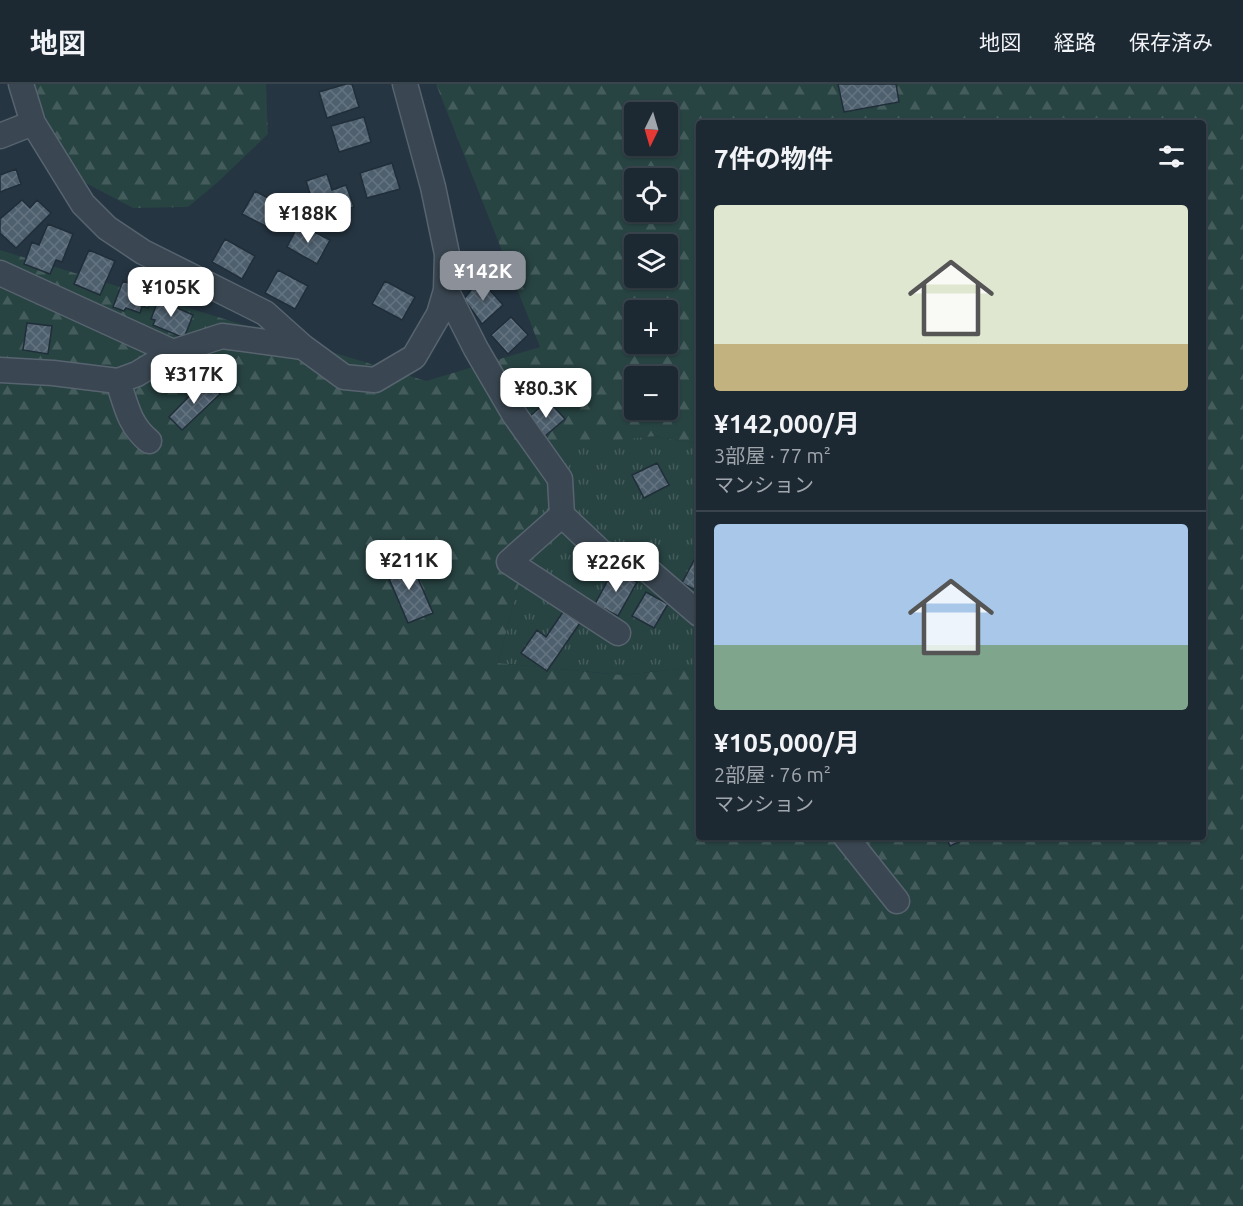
<!DOCTYPE html>
<html lang="ja">
<meta charset="utf-8">
<style>
body{margin:0;font-family:Ubuntu,"Noto Sans JP",sans-serif;background:#29343e;color:#f1f3f6;height:100vh;display:flex;flex-direction:column;font-size:22px;white-space:nowrap}
*{box-sizing:border-box;margin:0}
p{font-size:20px;color:#a0a6ac}
.icon{flex:none;width:33px;height:33px;fill:none;stroke:currentColor;stroke-width:2;stroke-linecap:round;stroke-linejoin:round}
.map{position:relative;flex:1;overflow:hidden}
.side{position:absolute;left:696px;top:36px;width:510px;height:720px;display:flex;flex-direction:column;background:#1c2832;border-radius:6px;box-shadow:0 2px 4px #0004,0 0 0 2px #3a444d}
.side>*{flex:none}
.needle{width:39px;rotate:185deg}
.controls{position:absolute;left:624px;top:18px;display:grid;gap:12px}
.controls a{display:grid;place-items:center;width:54px;height:54px;border-radius:6px;background:#1c2832;box-shadow:0 2px 4px #0004,0 0 0 2px #3a444d;font-size:30px}
.price{position:absolute;translate:-50% -51px;padding:0 14px;border-radius:12px;background:#fff;color:#222;font-size:20px;line-height:39px;filter:drop-shadow(0 2px 3px #0008)}
.price::after{content:'';position:absolute;left:50%;top:36px;width:18px;height:14px;margin-left:-9px;background:inherit;clip-path:polygon(0 0,100% 0,50% 100%)}
.price.on{background:#8c9099;color:#fff}
ul{padding:0;list-style:none}
li{display:grid;align-content:center;gap:12px;height:318px;padding:0 18px}
li+li{border-top:2px solid #3a444d}
li span{display:grid;place-items:center;height:186px;border-radius:6px;color:#555}
li>.icon{margin-inline-start:auto}
span .icon{width:108px;height:108px;fill:#fffc;stroke-width:1}
li b{font-size:26px}
h2{display:flex;justify-content:space-between;align-items:center;height:72px;padding:0 18px;font-size:26px}
header{display:flex;align-items:center;gap:36px;box-sizing:border-box;height:84px;padding:0 30px;background:#1c2832;border-bottom:2px solid #3a444d}
header strong{font-size:28px}
nav{display:flex;gap:33px;margin-inline-start:auto;font-size:21px}
.map>svg:first-child{display:block}
.grass{fill:url(#grass-tufts)}
.forest{fill:url(#forest-firs);fill-rule:evenodd}
.building{fill:url(#building-cross-hatch);stroke:#202e39;stroke-width:1.5}
.lines{fill:none;stroke-linecap:round;stroke-linejoin:round}
.street-casing{stroke:#57646f;stroke-width:27}
.street{stroke:#3a4752;stroke-width:24}
</style>
<header>
<strong>地図</strong>
<nav><a>地図</a><a>経路</a><a>保存済み</a></nav>
</header>
<div class="map">
<svg width="1243" height="1122" viewBox="0 0 1243 1122">
<defs>
<pattern id="grass-tufts" width="24" height="20" patternUnits="userSpaceOnUse" patternTransform="scale(1.5)"><rect width="24" height="20" fill="#274342"/><path d="M3 7l-1-3M5 7V3M7 7l1-3M15 17l-1-3M17 17v-4M19 17l1-3" fill="none" stroke="#445c5c"/></pattern>
<pattern id="forest-firs" width="22" height="20" patternUnits="userSpaceOnUse" patternTransform="scale(1.5)"><rect width="22" height="20" fill="#274342"/><path d="M5 1l3.5 6h-7zM16 11l3.5 6h-7z" fill="#445c5c"/></pattern>
<pattern id="building-cross-hatch" width="8" height="8" patternUnits="userSpaceOnUse" patternTransform="scale(1.5)"><rect width="8" height="8" fill="#4e5f6d"/><path d="M0 0l8 8M0 8l8-8" fill="none" stroke="#657481"/></pattern>
</defs>
<rect width="100%" height="100%" fill="#253542"/>
<!-- grass -->
<path class="grass" d="M655 352 699 360V579L690 584 622 591 498 579 555 362Z"/>
<!-- forest -->
<path class="forest" d="M31 0H266L268 50 218 98 188 123 133 124 61 86 45 31Z
M436 0H1243V1122H0V166L426 297 540 263ZM634 28H668V62H634ZM699 39H1203V753H699V579L689 584 622 591 498 579 555 363 655 352 699 360ZM634 94H668V128H634ZM634 160H668V194H634ZM634 226H668V260H634ZM634 292H668V326H634Z"/>
<!-- building -->
<path class="building" d="M346 0H352L359 23 327 34 319 8Z
M838 0H896L899 18 844 28Z
M364 33 371 58 339 68 331 42Z
M392 79 400 105 367 114 360 89Z
M16 85 21 100 0 108V91Z
M327 90 332 106 346 101 354 123 318 134 306 97Z
M255 107 285 123 273 146 242 130Z
M22 116 30 124 37 116 51 129 16 164 0 149V135Z
M48 140 73 150 62 178 56 176 50 190 24 180 32 158 39 161Z
M299 140 330 156 317 180 287 163Z
M225 155 255 172 242 195 212 178Z
M89 166 115 177 100 211 74 200Z
M278 186 308 202 295 225 265 209Z
M480 195 503 221 482 240 464 215Z
M123 197 154 209 148 224 142 222 140 229 126 224 124 227 113 223Z
M385 197 415 213 402 236 372 220Z
M159 214 169 218 171 215 180 218 177 224 193 231 184 254 153 241 155 236 151 235Z
M511 233 528 251 508 270 491 251Z
M27 239 52 242 48 270 23 266Z
M205 296 220 310 182 346 169 333Z
M548 316 565 335 544 353 527 335Z
M657 379 669 401 644 414 632 391Z
M699 467V508L682 499Z
M409 474 433 529 408 539 385 485Z
M614 485 637 498 618 532 595 520Z
M646 508 668 520 654 544 632 532Z
M563 528 582 536 547 587 521 569 537 546 546 553Z
M946 753H970L950 762Z"/>
<g class="lines">
<defs>
<path id="street" d="M21 0 33 39 83 120 107 144 143 168 265 229 303 263 344 293 375 296 414 273 439 230 446 206 447 170 433 103 405 0
M0 52 33 39
M0 189 173 268
M446 206 476 265 514 330 560 395 562 431 602 469 642 481 699 530
M0 286 53 289 118 297 137 290 173 268 222 252 303 263
M118 297C126 321 129 341 149 357
M562 431 509 478 618 549
M846 753 897 817"/>
</defs>
<!-- street casing -->
<use href="#street" class="street-casing"/>
<!-- street -->
<use href="#street" class="street"/>
</g>
</svg>
<div class="controls">
<a><svg class="needle" viewBox="-14 -14 28 28"><path d="M0-13l5 13h-10z" fill="#e53935"/><path d="M0 13l5-13h-10z" fill="#a0a6ac"/></svg></a>
<a><svg class="icon" aria-label="locate" viewBox="0 0 24 24"><circle cx="12" cy="12" r="6"/><path d="M12 2v4M12 18v4M2 12h4M18 12h4"/></svg></a>
<a><svg class="icon" aria-label="layers" viewBox="0 0 24 24"><path d="M12 4l9 5-9 5-9-5zM3 14l9 5 9-5"/></svg></a>
<a>+</a>
<a>−</a>
</div>
<b class="price" style="left:308px;top:160px">¥188K</b>
<b class="price on" style="left:483px;top:218px">¥142K</b>
<b class="price" style="left:171px;top:234px">¥105K</b>
<b class="price" style="left:194px;top:321px">¥317K</b>
<b class="price" style="left:546px;top:335px">¥80.3K</b>
<b class="price" style="left:409px;top:507px">¥211K</b>
<b class="price" style="left:616px;top:509px">¥226K</b>
<section class="side">
<h2>7件の物件<svg class="icon" aria-label="filters" viewBox="0 0 24 24"><path d="M4 7h16M4 17h16"/><circle cx="9" cy="7" r="2"/><circle cx="15" cy="17" r="2"/></svg></h2>
<ul>
<li><span style="background:linear-gradient(#dfe7d0 75%,#c2b280 0)"><svg class="icon" aria-label="home" viewBox="0 0 24 24"><path d="M3 11l9-7 9 7M6 9v11h12V9"/></svg></span><div><b>¥142,000/月</b><p>3部屋 · 77 m²</p><p>マンション</p></div></li>
<li><span style="background:linear-gradient(#a9c7e8 65%,#7fa58c 0)"><svg class="icon" aria-label="home" viewBox="0 0 24 24"><path d="M3 11l9-7 9 7M6 9v11h12V9"/></svg></span><div><b>¥105,000/月</b><p>2部屋 · 76 m²</p><p>マンション</p></div></li>
</ul>
</section>
</div>
